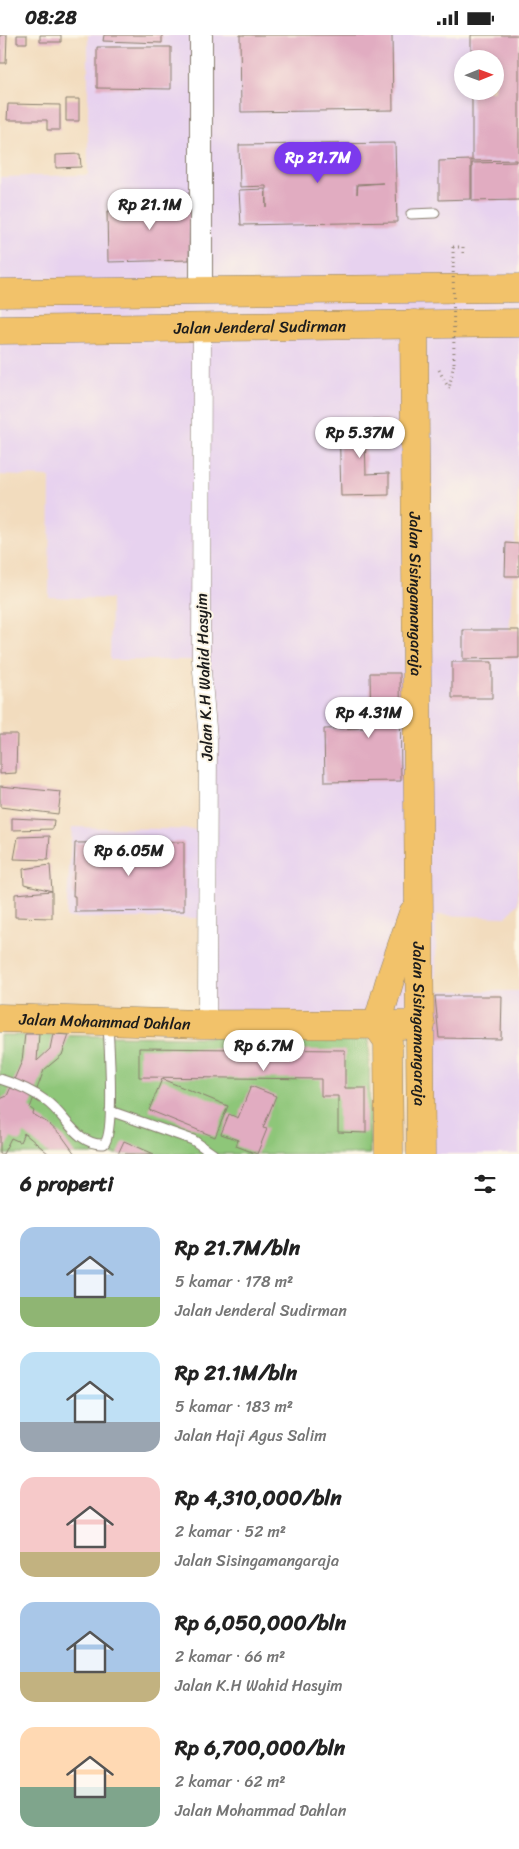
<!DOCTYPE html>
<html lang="id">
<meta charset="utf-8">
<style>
body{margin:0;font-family:Sriracha,sans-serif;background:#f2f2f2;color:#222;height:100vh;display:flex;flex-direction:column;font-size:19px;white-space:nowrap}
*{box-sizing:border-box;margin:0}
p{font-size:16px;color:#767676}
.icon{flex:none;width:28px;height:28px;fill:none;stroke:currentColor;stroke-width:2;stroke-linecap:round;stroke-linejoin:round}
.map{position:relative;height:1119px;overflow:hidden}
.sheet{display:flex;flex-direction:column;background:#fff;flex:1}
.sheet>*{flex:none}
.needle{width:32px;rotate:89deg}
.buttons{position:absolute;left:454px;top:15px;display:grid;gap:10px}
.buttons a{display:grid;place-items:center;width:50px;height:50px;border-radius:50%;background:#fff;box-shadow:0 2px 8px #0003;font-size:25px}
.price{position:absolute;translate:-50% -42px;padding:0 11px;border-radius:18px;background:#fff;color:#222;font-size:16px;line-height:32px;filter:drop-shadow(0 1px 2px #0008)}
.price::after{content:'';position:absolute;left:50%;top:30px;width:15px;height:11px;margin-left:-8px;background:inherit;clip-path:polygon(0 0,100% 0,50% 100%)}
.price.active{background:#7c3aed;color:#fff}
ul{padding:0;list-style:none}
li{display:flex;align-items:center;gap:15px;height:125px;padding:0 20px}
li span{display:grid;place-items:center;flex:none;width:140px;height:100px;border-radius:15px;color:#555}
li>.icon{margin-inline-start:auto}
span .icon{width:60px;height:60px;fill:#fffc;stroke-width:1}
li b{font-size:21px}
h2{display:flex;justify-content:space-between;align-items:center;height:60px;padding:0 20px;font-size:21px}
.status{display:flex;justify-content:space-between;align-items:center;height:35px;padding:0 25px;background:#fff;direction:ltr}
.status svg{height:14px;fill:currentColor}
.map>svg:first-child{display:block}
.built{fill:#e7d2ef;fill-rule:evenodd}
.green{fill:#8ec679;stroke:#55714a}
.building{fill:#e1acc1;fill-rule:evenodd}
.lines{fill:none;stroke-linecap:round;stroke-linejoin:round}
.service-casing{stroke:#877c6d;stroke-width:11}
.minor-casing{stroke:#877c6d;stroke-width:19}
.tertiary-casing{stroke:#877c6d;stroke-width:24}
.primary-casing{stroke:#877c6d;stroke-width:29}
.path{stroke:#877c6d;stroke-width:3;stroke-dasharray:1 4;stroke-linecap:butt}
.service{stroke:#fff;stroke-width:9}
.minor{stroke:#fff;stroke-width:18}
.tertiary{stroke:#fff;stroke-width:22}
.primary{stroke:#f2c26a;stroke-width:28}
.path-bridge{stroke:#877c6d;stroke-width:3;stroke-dasharray:1 4;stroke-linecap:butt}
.labels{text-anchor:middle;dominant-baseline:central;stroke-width:4;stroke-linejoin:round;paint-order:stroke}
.street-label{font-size:16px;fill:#1c1c1c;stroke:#fcf5e5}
</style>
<div class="status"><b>08:28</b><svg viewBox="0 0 49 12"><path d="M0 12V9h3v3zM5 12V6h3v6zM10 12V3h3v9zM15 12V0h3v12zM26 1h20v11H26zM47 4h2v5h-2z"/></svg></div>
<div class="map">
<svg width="519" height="1119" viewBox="0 0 519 1119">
<rect width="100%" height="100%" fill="#fcf5e5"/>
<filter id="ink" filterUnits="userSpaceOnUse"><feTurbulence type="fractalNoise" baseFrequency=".02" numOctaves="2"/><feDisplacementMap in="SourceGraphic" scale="10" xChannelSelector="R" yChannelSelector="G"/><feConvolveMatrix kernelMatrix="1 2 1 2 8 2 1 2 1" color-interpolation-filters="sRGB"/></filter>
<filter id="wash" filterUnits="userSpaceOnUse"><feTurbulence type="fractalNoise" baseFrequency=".0096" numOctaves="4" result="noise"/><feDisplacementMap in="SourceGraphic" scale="20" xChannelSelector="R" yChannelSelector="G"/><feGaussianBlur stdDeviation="1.12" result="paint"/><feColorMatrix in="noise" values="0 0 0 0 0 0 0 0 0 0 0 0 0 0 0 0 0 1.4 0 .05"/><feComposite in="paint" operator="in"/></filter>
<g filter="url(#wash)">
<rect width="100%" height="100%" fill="#f2dcbe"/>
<!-- built -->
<path class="built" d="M88 0H519V441L509 602 519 603 518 869 506 882 436 880V956H519V1119H421V990L201 989 207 883H66L72 792 207 795 200 625H110L111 564 49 562 50 442 0 440V142L88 140ZM462 24H495V56H462Z"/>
<!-- green -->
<path class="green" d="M0 1000 369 1004 370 1119H0Z"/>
<g id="blocks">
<!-- building -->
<path class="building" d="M0 0H7L6 28H0Z
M17 0H27V8H17Z
M40 0H61V7H40Z
M104 0H162V8L103 6Z
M240 0H392L393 75 241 77Z
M471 0H519V165L472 166V128L516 127V125L472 126V56H495V24H471Z
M97 12H171V54L97 53Z
M66 64H79V86H66Z
M8 69 60 70V95H47V85H7Z
M395 108 397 187 241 190 239 155 265 154 266 172V151L240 152 239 110ZM383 148 358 150 357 159V149Z
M80 119 81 132 56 133V120Z
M471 125V164L439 165V126Z
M166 158H190L189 225 108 227 107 177H120V167L135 166V171L148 172V169L165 167Z
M339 385H388V400L365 401 366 439 389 438V460L341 461Z
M506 508 519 509V541H505Z
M463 595H519V623L463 624Z
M452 627H492V663H452Z
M370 638H400L401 746 325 747 324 694 371 693Z
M0 699H17L16 738 0 739Z
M0 751 61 757 58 779 0 772Z
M12 783 54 785 53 794 12 795Z
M50 801 48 825 14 824 18 802Z
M184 807V876L75 877V861H73L75 808Z
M50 830 52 856V883L15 882V859L52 856 24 849 23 834Z
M435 961H502L501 1004 439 1003Z
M25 999H39L37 1026 50 1014 53 999 69 1000 62 1020 44 1035 30 1073 34 1076 33 1079 48 1088 62 1101 75 1119H49L24 1098 20 1107 11 1103 3 1119H0V1064L7 1061 22 1026Z
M139 1013 345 1015V1053H366V1098L338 1097V1061H321V1044L139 1042Z
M162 1044 228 1071 215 1102 149 1075Z
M251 1051 276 1061 263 1093 267 1094 257 1119 236 1111 238 1105 221 1099 229 1079 238 1083Z
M124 1106 154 1119H118Z"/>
</g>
</g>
<g filter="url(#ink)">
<use href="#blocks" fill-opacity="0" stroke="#877c6d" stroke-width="1"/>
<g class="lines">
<defs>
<path id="service" d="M411 179 435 178
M0 1044C16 1049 33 1056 46 1066 65 1079 77 1111 104 1109 115 1099 109 1009 108 990
M110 1076 193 1105 213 1119"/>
<path id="minor" d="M201 989 207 977 208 704 201 625 202 293"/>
<path id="tertiary" d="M201 256V0"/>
<g id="primary">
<path d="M0 258 519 253"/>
<path id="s1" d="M414 289 421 1119"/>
<path id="s2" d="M0 295 519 288"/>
<path id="s3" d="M0 983 201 989 421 990"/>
<path d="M389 1119 388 1006 377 990 389 948 413 878"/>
</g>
</defs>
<!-- service casing -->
<use href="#service" class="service-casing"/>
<!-- minor casing -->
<use href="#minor" class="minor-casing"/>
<!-- tertiary casing -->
<use href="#tertiary" class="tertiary-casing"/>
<!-- primary casing -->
<use href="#primary" class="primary-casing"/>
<!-- path -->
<path class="path" d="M453 212H463V222
M439 335 449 354 454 328"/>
<!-- service -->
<use href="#service" class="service"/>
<!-- minor -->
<use href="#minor" class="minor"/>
<!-- tertiary -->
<use href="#tertiary" class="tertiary"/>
<!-- primary -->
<use href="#primary" class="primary"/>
<!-- path-bridge -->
<path class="path-bridge" d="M453 212 454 328"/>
</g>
</g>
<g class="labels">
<!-- street labels -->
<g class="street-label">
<text stroke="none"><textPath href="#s2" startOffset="260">Jalan Jenderal Sudirman</textPath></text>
<text stroke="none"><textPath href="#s1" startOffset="270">Jalan Sisingamangaraja</textPath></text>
<text transform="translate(204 642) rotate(-92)">Jalan K.H Wahid Hasyim</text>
<text stroke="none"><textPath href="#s3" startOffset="105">Jalan Mohammad Dahlan</textPath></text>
<text stroke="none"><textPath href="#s1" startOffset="700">Jalan Sisingamangaraja</textPath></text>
</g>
</g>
</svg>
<div class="buttons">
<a><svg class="needle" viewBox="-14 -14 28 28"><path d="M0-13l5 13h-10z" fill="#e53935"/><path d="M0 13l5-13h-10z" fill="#767676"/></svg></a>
</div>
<b class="price active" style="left:318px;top:149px">Rp 21.7M</b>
<b class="price" style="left:150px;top:196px">Rp 21.1M</b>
<b class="price" style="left:360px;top:424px">Rp 5.37M</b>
<b class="price" style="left:369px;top:704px">Rp 4.31M</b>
<b class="price" style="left:129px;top:842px">Rp 6.05M</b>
<b class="price" style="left:264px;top:1037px">Rp 6.7M</b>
</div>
<section class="sheet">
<h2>6 properti<svg class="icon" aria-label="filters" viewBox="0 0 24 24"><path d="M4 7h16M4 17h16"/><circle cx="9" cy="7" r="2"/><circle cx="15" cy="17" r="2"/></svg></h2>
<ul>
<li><span style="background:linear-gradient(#a9c7e8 70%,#8fb573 0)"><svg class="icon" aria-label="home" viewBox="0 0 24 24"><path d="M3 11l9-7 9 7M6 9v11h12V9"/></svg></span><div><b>Rp 21.7M/bln</b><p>5 kamar · 178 m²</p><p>Jalan Jenderal Sudirman</p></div></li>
<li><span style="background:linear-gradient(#bfe0f5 70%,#9aa5b1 0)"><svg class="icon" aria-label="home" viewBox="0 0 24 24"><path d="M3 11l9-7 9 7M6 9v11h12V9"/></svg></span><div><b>Rp 21.1M/bln</b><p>5 kamar · 183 m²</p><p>Jalan Haji Agus Salim</p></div></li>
<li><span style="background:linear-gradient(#f6c9c9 75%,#c2b280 0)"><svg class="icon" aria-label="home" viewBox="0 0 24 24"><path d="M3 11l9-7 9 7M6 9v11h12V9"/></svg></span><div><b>Rp 4,310,000/bln</b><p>2 kamar · 52 m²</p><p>Jalan Sisingamangaraja</p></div></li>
<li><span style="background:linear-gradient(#a9c7e8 70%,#c2b280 0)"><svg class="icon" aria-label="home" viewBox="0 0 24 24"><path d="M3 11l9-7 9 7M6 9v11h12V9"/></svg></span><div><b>Rp 6,050,000/bln</b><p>2 kamar · 66 m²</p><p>Jalan K.H Wahid Hasyim</p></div></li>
<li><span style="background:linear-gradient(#ffd9b3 60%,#7fa58c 0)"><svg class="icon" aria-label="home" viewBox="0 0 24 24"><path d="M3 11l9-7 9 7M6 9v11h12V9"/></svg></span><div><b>Rp 6,700,000/bln</b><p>2 kamar · 62 m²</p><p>Jalan Mohammad Dahlan</p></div></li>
</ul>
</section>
